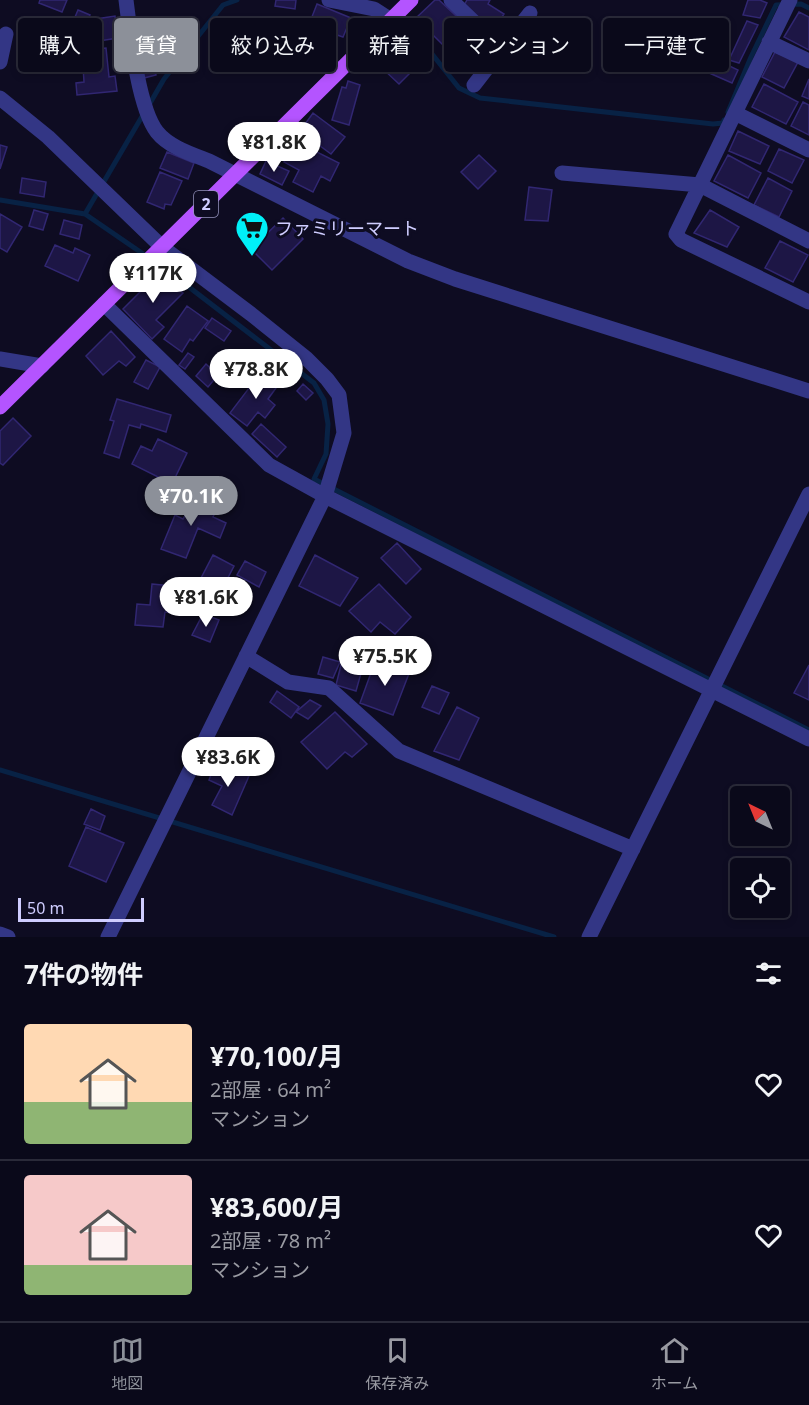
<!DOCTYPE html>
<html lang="ja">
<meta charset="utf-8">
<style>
body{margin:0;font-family:"Noto Sans","Noto Sans JP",sans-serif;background:#181727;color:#f1f3f6;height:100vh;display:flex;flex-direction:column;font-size:22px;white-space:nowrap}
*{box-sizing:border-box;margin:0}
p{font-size:20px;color:#999aa2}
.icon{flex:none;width:33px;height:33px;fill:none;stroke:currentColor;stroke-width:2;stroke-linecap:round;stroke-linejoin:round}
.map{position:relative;height:937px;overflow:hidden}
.panel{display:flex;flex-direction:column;background:#0a091a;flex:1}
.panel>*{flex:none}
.banner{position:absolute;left:18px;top:18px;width:774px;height:54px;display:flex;gap:12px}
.needle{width:39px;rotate:317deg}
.fabs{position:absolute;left:730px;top:786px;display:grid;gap:12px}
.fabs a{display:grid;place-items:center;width:60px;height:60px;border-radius:6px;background:#0a091a;box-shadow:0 3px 9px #0003,0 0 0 2px #2a2a39;font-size:30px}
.scale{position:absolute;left:18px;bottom:15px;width:126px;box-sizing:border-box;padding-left:6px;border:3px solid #cfcdff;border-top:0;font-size:16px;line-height:21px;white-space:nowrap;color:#cfcdff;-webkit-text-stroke:4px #0e0c22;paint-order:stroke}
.price{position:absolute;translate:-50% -51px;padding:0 14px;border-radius:21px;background:#fff;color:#222;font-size:20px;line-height:39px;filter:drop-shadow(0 2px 3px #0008)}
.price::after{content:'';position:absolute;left:50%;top:36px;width:18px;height:14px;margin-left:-9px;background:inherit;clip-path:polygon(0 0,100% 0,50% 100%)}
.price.on{background:#8c9099;color:#fff}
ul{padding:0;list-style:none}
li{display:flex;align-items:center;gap:18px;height:150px;padding:0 24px}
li+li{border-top:2px solid #2a2a39}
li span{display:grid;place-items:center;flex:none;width:168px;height:120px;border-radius:6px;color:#555}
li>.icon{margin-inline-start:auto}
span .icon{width:72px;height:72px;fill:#fffc;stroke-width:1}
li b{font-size:26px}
h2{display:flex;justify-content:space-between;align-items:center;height:72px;padding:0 24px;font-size:26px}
.pill{padding:0 21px;border-radius:6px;background:#0a091a;box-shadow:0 3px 9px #0003,0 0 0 2px #2a2a39;font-size:21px;line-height:54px}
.pill.on{background:#8c9099;color:#fff}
.tabs{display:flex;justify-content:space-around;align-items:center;height:84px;border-top:2px solid #2a2a39;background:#0a091a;font-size:16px;color:#999aa2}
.tabs a{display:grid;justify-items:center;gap:3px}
.tabs .on{color:#8c9099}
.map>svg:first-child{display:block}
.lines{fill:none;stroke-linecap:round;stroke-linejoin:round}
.stream{stroke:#082245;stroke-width:5}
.building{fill:#1d1645;stroke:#312772;stroke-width:1.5}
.minor{stroke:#333685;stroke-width:15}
.major{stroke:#b454ff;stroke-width:15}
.labels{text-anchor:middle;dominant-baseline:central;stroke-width:6;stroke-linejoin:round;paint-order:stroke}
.shield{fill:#0e0c22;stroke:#9593bd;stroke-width:1.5}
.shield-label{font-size:16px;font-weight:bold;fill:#cfcdff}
.poi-label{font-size:18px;fill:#cfcdff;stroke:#0e0c22;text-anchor:start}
</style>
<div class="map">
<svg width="809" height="937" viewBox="0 0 809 937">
<rect width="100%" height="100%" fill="#0e0c22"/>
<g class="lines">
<!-- stream -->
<path class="stream" d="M396 18 413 30 459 88 480 98 713 124 723 123 724 120
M149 105 164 79 223 5 237 0
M728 112 751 57 776 5 801 4 809 8
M0 200 85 214 144 113
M85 214 168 271 314 383 324 400 328 424 326 454 314 479 809 730
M0 770 554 937"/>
</g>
<!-- building -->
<path class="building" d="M40 0H67L62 12 39 3Z
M276 0H296L295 9 275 6Z
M435 0H439L470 29 448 50 416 18Z
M467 0H490L488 4 504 14 494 29 463 7Z
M748 0H760L767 3 760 18 743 15Z
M317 4 351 18 343 37 337 35 331 49 313 42 318 31 308 27Z
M78 10 90 15 73 52 62 48Z
M799 12 809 17V50L784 37Z
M115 16 118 38 99 41 96 19Z
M29 18 50 27 43 43 22 33Z
M533 19 555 36 527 70 506 55Z
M747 21 758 25 739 63 729 60Z
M407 43 424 59 399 84 382 68Z
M150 44 156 75 144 78 138 47Z
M106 48 109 77 115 76 117 91 77 95 76 83 84 82 82 50Z
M775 52 798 62 784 88 762 77Z
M713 58 738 70 732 83 707 72Z
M809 79V99L802 96Z
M348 81 360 85 349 125 332 120 342 87 346 88Z
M764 84 798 102 786 124 752 107Z
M803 102 809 105V135L791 126Z
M313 113 345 137 331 154 300 131Z
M738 131 769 146 760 164 729 151Z
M0 145 7 147 0 169Z
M292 148 305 155 309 148 339 163 330 181 321 176 313 192 293 182 299 170 284 162Z
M779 149 804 160 792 183 768 171Z
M167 152 194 163 188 179 160 168Z
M479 155 496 171 478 189 461 172Z
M728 155 761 173 748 198 714 181Z
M266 161 289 171 282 185 260 174Z
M160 172 182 181 171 205 165 204 164 209 147 202Z
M22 178 46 182 44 197 20 193Z
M768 178 792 191 779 217 754 205Z
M529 187 552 190 548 221 525 220Z
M34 210 48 214 43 230 29 226Z
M710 210 739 227 727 247 694 233Z
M0 214 22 227 7 252 0 248Z
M283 218 303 239 272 270 251 249Z
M64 220 82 225 79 239 60 234Z
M780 241 808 255 793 282 765 268Z
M55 245 73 253 75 248 90 255 78 281 45 266Z
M161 271 183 293 156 320 164 327 152 339 123 309Z
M187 306 208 321 193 341 190 339 182 352 164 339Z
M212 318 231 331 224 341 205 328Z
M111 331 135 357 126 366 119 361 103 375 86 356Z
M188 353 194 357 185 369 179 365Z
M249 355 258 362 253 369 244 361Z
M146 360 160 367 148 389 134 382Z
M206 364 218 375 208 387 196 376Z
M262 371 279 384 268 399 275 405 265 418 258 412 247 426 230 413Z
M303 384 313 393 306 400 297 391Z
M117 399 171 415 166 432 141 424 140 428 129 425 119 458 104 453 114 421 110 420Z
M13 418 31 436 3 465 0 463V431Z
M261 424 286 447 277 457 252 434Z
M158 439 187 453 172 484 132 464 141 446 152 451Z
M185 496 217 509 213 517 226 523 220 538 198 528 186 558 161 549 175 515 183 519 186 514 179 511Z
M397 543 421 569 406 584 381 558Z
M213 555 234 566 220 593 199 582Z
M315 555 358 578 340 606 299 586Z
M245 561 266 572 259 587 237 575Z
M152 584 183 587 179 614 165 612 163 627 135 625 137 604 150 605Z
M379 584 411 617 395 634 380 622 371 632 349 611Z
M203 614 219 620 210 642 192 635Z
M344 653 365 659 356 691 336 685Z
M323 657 340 662 333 678 318 674Z
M376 659 410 671 393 715 360 703Z
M809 665V700L794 693Z
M432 686 449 693 439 714 422 707Z
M277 691 299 707 291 718 270 702Z
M310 700 321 706 308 719 296 712Z
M457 707 479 718 459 760 434 751Z
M335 712 367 744 352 757 345 752 327 769 301 742Z
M215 764 249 776 232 815 212 805 222 786 209 780Z
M91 809 105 816 100 830 84 824Z
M86 827 124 843 106 882 69 866Z"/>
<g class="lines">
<!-- minor -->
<path class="minor" d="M126 0C130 31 138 108 157 132 169 147 191 154 209 161L408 261 455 279 809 391
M329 0 374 9 391 20
M451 0 502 49 474 85
M790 0 676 234 681 240 809 302
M769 42 809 61
M502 49 530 13
M0 62 6 34
M0 98 48 137 162 247 251 314 306 358 327 379 339 395 344 433 325 496 108 937
M735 113 809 150
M562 173 700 185 809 241
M104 304 269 465 325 496 809 739
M0 359 42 366
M246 656 288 682 329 688 399 751 633 849
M0 934 8 937
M589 937 809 494"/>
<!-- major -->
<path class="major" d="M0 407 411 0"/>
</g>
<!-- icons -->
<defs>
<symbol id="supermarket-pin" viewBox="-11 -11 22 30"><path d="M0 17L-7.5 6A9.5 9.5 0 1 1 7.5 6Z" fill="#00f0f8" stroke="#0e0c22"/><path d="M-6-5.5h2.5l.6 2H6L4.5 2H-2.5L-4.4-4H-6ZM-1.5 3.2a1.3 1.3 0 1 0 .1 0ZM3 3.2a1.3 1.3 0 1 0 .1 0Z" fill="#111"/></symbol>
</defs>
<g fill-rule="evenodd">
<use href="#supermarket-pin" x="233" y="209" width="38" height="52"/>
</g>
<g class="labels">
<!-- shield labels -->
<rect class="shield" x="194" y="191" width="24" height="26" rx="4.5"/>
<g class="shield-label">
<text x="206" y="204">2</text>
</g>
<!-- poi labels -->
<g class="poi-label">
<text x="275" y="228">ファミリーマート</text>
</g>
</g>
</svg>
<div class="fabs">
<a><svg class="needle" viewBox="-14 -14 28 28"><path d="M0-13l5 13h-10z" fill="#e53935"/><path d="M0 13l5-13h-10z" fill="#999aa2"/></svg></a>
<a><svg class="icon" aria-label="locate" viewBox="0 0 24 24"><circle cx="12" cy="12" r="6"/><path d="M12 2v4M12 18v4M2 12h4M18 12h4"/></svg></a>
</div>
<div class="scale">50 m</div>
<b class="price" style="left:274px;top:173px">¥81.8K</b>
<b class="price" style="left:153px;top:304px">¥117K</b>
<b class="price" style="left:256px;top:400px">¥78.8K</b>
<b class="price on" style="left:191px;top:527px">¥70.1K</b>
<b class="price" style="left:206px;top:628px">¥81.6K</b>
<b class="price" style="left:385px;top:687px">¥75.5K</b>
<b class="price" style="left:228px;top:788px">¥83.6K</b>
<div class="banner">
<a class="pill">購入</a>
<a class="pill on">賃貸</a>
<a class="pill">絞り込み</a>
<a class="pill">新着</a>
<a class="pill">マンション</a>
<a class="pill">一戸建て</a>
</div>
</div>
<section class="panel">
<h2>7件の物件<svg class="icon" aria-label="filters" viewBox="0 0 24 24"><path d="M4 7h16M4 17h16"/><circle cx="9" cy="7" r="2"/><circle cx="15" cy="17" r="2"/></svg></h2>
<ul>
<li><span style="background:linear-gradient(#ffd9b3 65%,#8fb573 0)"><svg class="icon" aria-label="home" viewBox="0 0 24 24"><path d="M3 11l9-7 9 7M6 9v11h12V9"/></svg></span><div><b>¥70,100/月</b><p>2部屋 · 64 m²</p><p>マンション</p></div><svg class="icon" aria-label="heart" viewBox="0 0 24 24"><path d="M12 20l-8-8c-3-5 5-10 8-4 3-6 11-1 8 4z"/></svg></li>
<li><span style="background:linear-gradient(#f6c9c9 75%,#8fb573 0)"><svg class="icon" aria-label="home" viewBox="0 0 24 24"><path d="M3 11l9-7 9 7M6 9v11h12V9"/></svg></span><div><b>¥83,600/月</b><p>2部屋 · 78 m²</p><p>マンション</p></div><svg class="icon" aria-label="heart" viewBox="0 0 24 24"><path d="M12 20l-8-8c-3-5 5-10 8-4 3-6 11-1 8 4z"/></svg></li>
</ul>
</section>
<nav class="tabs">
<a class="on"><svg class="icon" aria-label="map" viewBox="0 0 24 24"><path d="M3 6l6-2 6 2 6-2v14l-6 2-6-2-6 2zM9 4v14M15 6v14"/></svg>地図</a>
<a><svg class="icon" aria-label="saved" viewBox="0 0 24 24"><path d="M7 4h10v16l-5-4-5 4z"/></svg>保存済み</a>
<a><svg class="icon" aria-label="home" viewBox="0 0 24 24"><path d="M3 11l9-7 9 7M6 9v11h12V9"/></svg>ホーム</a>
</nav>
